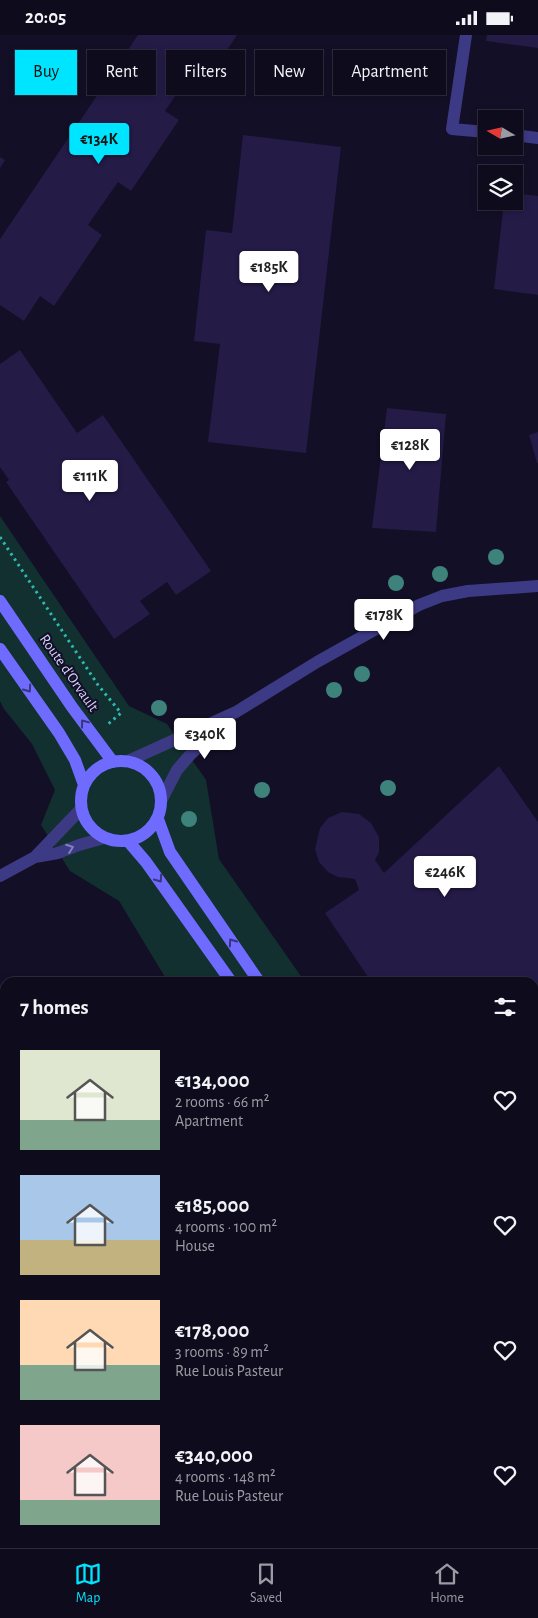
<!DOCTYPE html>
<meta charset="utf-8">
<style>
body{margin:0;font-family:"Alegreya Sans",sans-serif;background:#1c1929;color:#f1f3f6;height:100vh;display:flex;flex-direction:column;font-size:19px;white-space:nowrap}
*{box-sizing:border-box;margin:0}
p{font-size:16px;color:#9b9ba3}
.icon{flex:none;width:28px;height:28px;fill:none;stroke:currentColor;stroke-width:2;stroke-linecap:round;stroke-linejoin:round}
.map{position:relative;flex:1;overflow:hidden}
.panel{position:absolute;left:0px;top:942px;width:539px;height:571px;display:flex;flex-direction:column;background:#0e0b1c;border-radius:15px 15px 0 0;box-shadow:0 2px 8px #0003,0 0 0 1px #2e2b3b}
.panel>*{flex:none}
.hud{position:absolute;left:15px;top:15px;width:509px;height:45px;display:flex;gap:10px}
.needle{width:32px;rotate:279deg}
.buttons{position:absolute;left:478px;top:75px;display:grid;gap:10px}
.buttons a{display:grid;place-items:center;width:45px;height:45px;border-radius:0px;background:#0e0b1c;box-shadow:0 2px 8px #0003,0 0 0 1px #2e2b3b;font-size:25px}
.price{position:absolute;translate:-50% -42px;padding:0 11px;border-radius:5px;background:#fff;color:#222;font-size:16px;line-height:32px;filter:drop-shadow(0 1px 2px #0008)}
.price::after{content:'';position:absolute;left:50%;top:30px;width:15px;height:11px;margin-left:-8px;background:inherit;clip-path:polygon(0 0,100% 0,50% 100%)}
.price.active{background:#00e5ff;color:#111}
ul{padding:0;list-style:none}
li{display:flex;align-items:center;gap:15px;height:125px;padding:0 20px}
li span{display:grid;place-items:center;flex:none;width:140px;height:100px;border-radius:0px;color:#555}
li>.icon{margin-inline-start:auto}
span .icon{width:60px;height:60px;fill:#fffc;stroke-width:1}
li b{font-size:21px}
h2{display:flex;justify-content:space-between;align-items:center;height:60px;padding:0 20px;font-size:21px}
.pill{padding:0 18px;border-radius:0px;background:#0e0b1c;box-shadow:0 2px 8px #0003,0 0 0 1px #2e2b3b;font-size:18px;line-height:45px}
.pill.active{background:#00e5ff;color:#111}
.status{display:flex;justify-content:space-between;align-items:center;height:35px;padding:0 25px;background:#0e0b1c;direction:ltr}
.status svg{height:14px;fill:currentColor}
.tabs{display:flex;justify-content:space-around;align-items:center;height:70px;border-top:1px solid #2e2b3b;background:#0e0b1c;font-size:14px;color:#9b9ba3}
.tabs a{display:grid;justify-items:center;gap:2px}
.tabs .active{color:#00e5ff}
.map>svg:first-child{display:block}
.green{fill:#12302f}
.building{fill:#241b47}
.lines{fill:none;stroke-linecap:round;stroke-linejoin:round}
.path{stroke:#2fb8b0;stroke-width:3;stroke-dasharray:2.5 4;stroke-linecap:butt}
.lane{stroke:#3d3a85;stroke-width:12}
.street{stroke:#3d3a85;stroke-width:12}
.secondary{stroke:#6f6bff;stroke-width:12}
.tree{fill:#3d827b}
.oneway{stroke:#38347d}
.oneway2{stroke:#837fbc}
.labels{text-anchor:middle;dominant-baseline:central;stroke-width:4;stroke-linejoin:round;paint-order:stroke}
.street-label{font-size:15px;fill:#d9d4ff;stroke:#130f26}
</style>
<div class="status"><b>20:05</b><svg viewBox="0 0 49 12"><path d="M0 12V9h3v3zM5 12V6h3v6zM10 12V3h3v9zM15 12V0h3v12zM26 1h20v11H26zM47 4h2v5h-2z"/></svg></div>
<div class="map">
<svg width="538" height="1513" viewBox="0 0 538 1513">
<rect width="100%" height="100%" fill="#130f26"/>
<!-- green -->
<path class="green" d="M0 481 129 671 167 689 206 745 219 824 305 947H168L119 866 70 836 41 790 55 755 32 709 4 674 0 666Z
M534 1282 538 1289V1513H450L451 1509H534Z"/>
<!-- building -->
<path class="building" d="M138 0H237L205 48 191 38 165 76 179 85 131 156 118 147 88 190 102 200 54 271 40 261 24 286 0 270V204Z
M487 0H538V13L486 6Z
M243 100 341 112 306 418 208 407 220 309 194 306 206 195 232 198Z
M0 122 5 125 0 133Z
M514 158 538 161V260L494 254 504 166H514Z
M20 315 77 398 103 380 211 536 176 560 167 547 140 566 150 579 114 604 6 447 9 445 0 432V329Z
M387 373 446 379 436 497 372 493Z
M538 397V428H537L529 400Z
M499 731 538 787V1143L534 1146V948H372L325 878 359 855 355 844 338 842 328 837 319 827 315 814 320 793 328 783 342 777 359 779 371 788 379 802V817L375 825 384 838Z
M0 1264 5 1277V1331L0 1333Z
M73 1509H108L98 1513H75Z"/>
<g class="lines">
<!-- path -->
<path class="path" d="M0 502 98 650 121 678 107 690
M473 1513 474 1509"/>
<!-- lane -->
<path class="lane" d="M466 0 452 94 486 97
M514 100 538 103"/>
<!-- street -->
<path class="street" d="M128 726 236 677 317 627 419 570 442 561 468 556 538 551
M162 764 177 735 190 720 228 684
M35 822 81 774
M0 841 35 822 58 818 79 810 104 803
M0 1078 5 1090
M173 1509 175 1513
M119 1513 129 1509
M411 1513 423 1510 453 1509"/>
<!-- secondary -->
<path class="secondary" d="M0 566 72 672 113 727
M0 614 59 698 75 725 84 750
M81 766a40 40 0 1 1 80 0a40 40 0 1 1-80 0Z
M158 784 170 817 260 948
M128 806 146 827 232 948
M534 1373 538 1381
M534 1440 535 1448 534 1456
M534 1483 538 1481
M504 1513 505 1509"/>
</g>
<!-- trees -->
<g class="tree">
<circle cx="496" cy="522" r="8"/>
<circle cx="440" cy="539" r="8"/>
<circle cx="396" cy="548" r="8"/>
<circle cx="362" cy="639" r="8"/>
<circle cx="334" cy="655" r="8"/>
<circle cx="159" cy="673" r="8"/>
<circle cx="388" cy="753" r="8"/>
<circle cx="262" cy="755" r="8"/>
<circle cx="189" cy="784" r="8"/>
</g>
<!-- one-way arrows -->
<defs><path id="oneway-chevron" d="M-2-3.5L2.5 0L-2 3.5" fill="none" stroke-width="1.6" stroke-linecap="round" stroke-linejoin="round" transform="scale(1.25)"/></defs>
<g class="oneway">
<use href="#oneway-chevron" transform="translate(28 654) rotate(55)"/>
<use href="#oneway-chevron" transform="translate(84 688) rotate(-127)"/>
<use href="#oneway-chevron" transform="translate(159 844) rotate(55)"/>
<use href="#oneway-chevron" transform="translate(232 907) rotate(-125)"/>
</g>
<use class="oneway2" href="#oneway-chevron" transform="translate(70 813) rotate(-20)"/>
<g class="labels">
<!-- street labels -->
<g class="street-label">
<text transform="translate(69 638) rotate(55)">Route d'Orvault</text>
</g>
</g>
</svg>
<div class="buttons">
<a><svg class="needle" viewBox="-14 -14 28 28"><path d="M0-13l5 13h-10z" fill="#e53935"/><path d="M0 13l5-13h-10z" fill="#9b9ba3"/></svg></a>
<a><svg class="icon" aria-label="layers" viewBox="0 0 24 24"><path d="M12 4l9 5-9 5-9-5zM3 14l9 5 9-5"/></svg></a>
</div>
<b class="price active" style="left:99px;top:130px">€134K</b>
<b class="price" style="left:269px;top:258px">€185K</b>
<b class="price" style="left:410px;top:436px">€128K</b>
<b class="price" style="left:90px;top:467px">€111K</b>
<b class="price" style="left:384px;top:606px">€178K</b>
<b class="price" style="left:205px;top:725px">€340K</b>
<b class="price" style="left:445px;top:863px">€246K</b>
<div class="hud">
<a class="pill active">Buy</a>
<a class="pill">Rent</a>
<a class="pill">Filters</a>
<a class="pill">New</a>
<a class="pill">Apartment</a>
</div>
<section class="panel">
<h2>7 homes<svg class="icon" aria-label="filters" viewBox="0 0 24 24"><path d="M4 7h16M4 17h16"/><circle cx="9" cy="7" r="2"/><circle cx="15" cy="17" r="2"/></svg></h2>
<ul>
<li><span style="background:linear-gradient(#dfe7d0 70%,#7fa58c 0)"><svg class="icon" aria-label="home" viewBox="0 0 24 24"><path d="M3 11l9-7 9 7M6 9v11h12V9"/></svg></span><div><b>€134,000</b><p>2 rooms · 66 m²</p><p>Apartment</p></div><svg class="icon" aria-label="heart" viewBox="0 0 24 24"><path d="M12 20l-8-8c-3-5 5-10 8-4 3-6 11-1 8 4z"/></svg></li>
<li><span style="background:linear-gradient(#a9c7e8 65%,#c2b280 0)"><svg class="icon" aria-label="home" viewBox="0 0 24 24"><path d="M3 11l9-7 9 7M6 9v11h12V9"/></svg></span><div><b>€185,000</b><p>4 rooms · 100 m²</p><p>House</p></div><svg class="icon" aria-label="heart" viewBox="0 0 24 24"><path d="M12 20l-8-8c-3-5 5-10 8-4 3-6 11-1 8 4z"/></svg></li>
<li><span style="background:linear-gradient(#ffd9b3 65%,#7fa58c 0)"><svg class="icon" aria-label="home" viewBox="0 0 24 24"><path d="M3 11l9-7 9 7M6 9v11h12V9"/></svg></span><div><b>€178,000</b><p>3 rooms · 89 m²</p><p>Rue Louis Pasteur</p></div><svg class="icon" aria-label="heart" viewBox="0 0 24 24"><path d="M12 20l-8-8c-3-5 5-10 8-4 3-6 11-1 8 4z"/></svg></li>
<li><span style="background:linear-gradient(#f6c9c9 75%,#7fa58c 0)"><svg class="icon" aria-label="home" viewBox="0 0 24 24"><path d="M3 11l9-7 9 7M6 9v11h12V9"/></svg></span><div><b>€340,000</b><p>4 rooms · 148 m²</p><p>Rue Louis Pasteur</p></div><svg class="icon" aria-label="heart" viewBox="0 0 24 24"><path d="M12 20l-8-8c-3-5 5-10 8-4 3-6 11-1 8 4z"/></svg></li>
</ul>
</section>
</div>
<nav class="tabs">
<a class="active"><svg class="icon" aria-label="map" viewBox="0 0 24 24"><path d="M3 6l6-2 6 2 6-2v14l-6 2-6-2-6 2zM9 4v14M15 6v14"/></svg>Map</a>
<a><svg class="icon" aria-label="saved" viewBox="0 0 24 24"><path d="M7 4h10v16l-5-4-5 4z"/></svg>Saved</a>
<a><svg class="icon" aria-label="home" viewBox="0 0 24 24"><path d="M3 11l9-7 9 7M6 9v11h12V9"/></svg>Home</a>
</nav>
